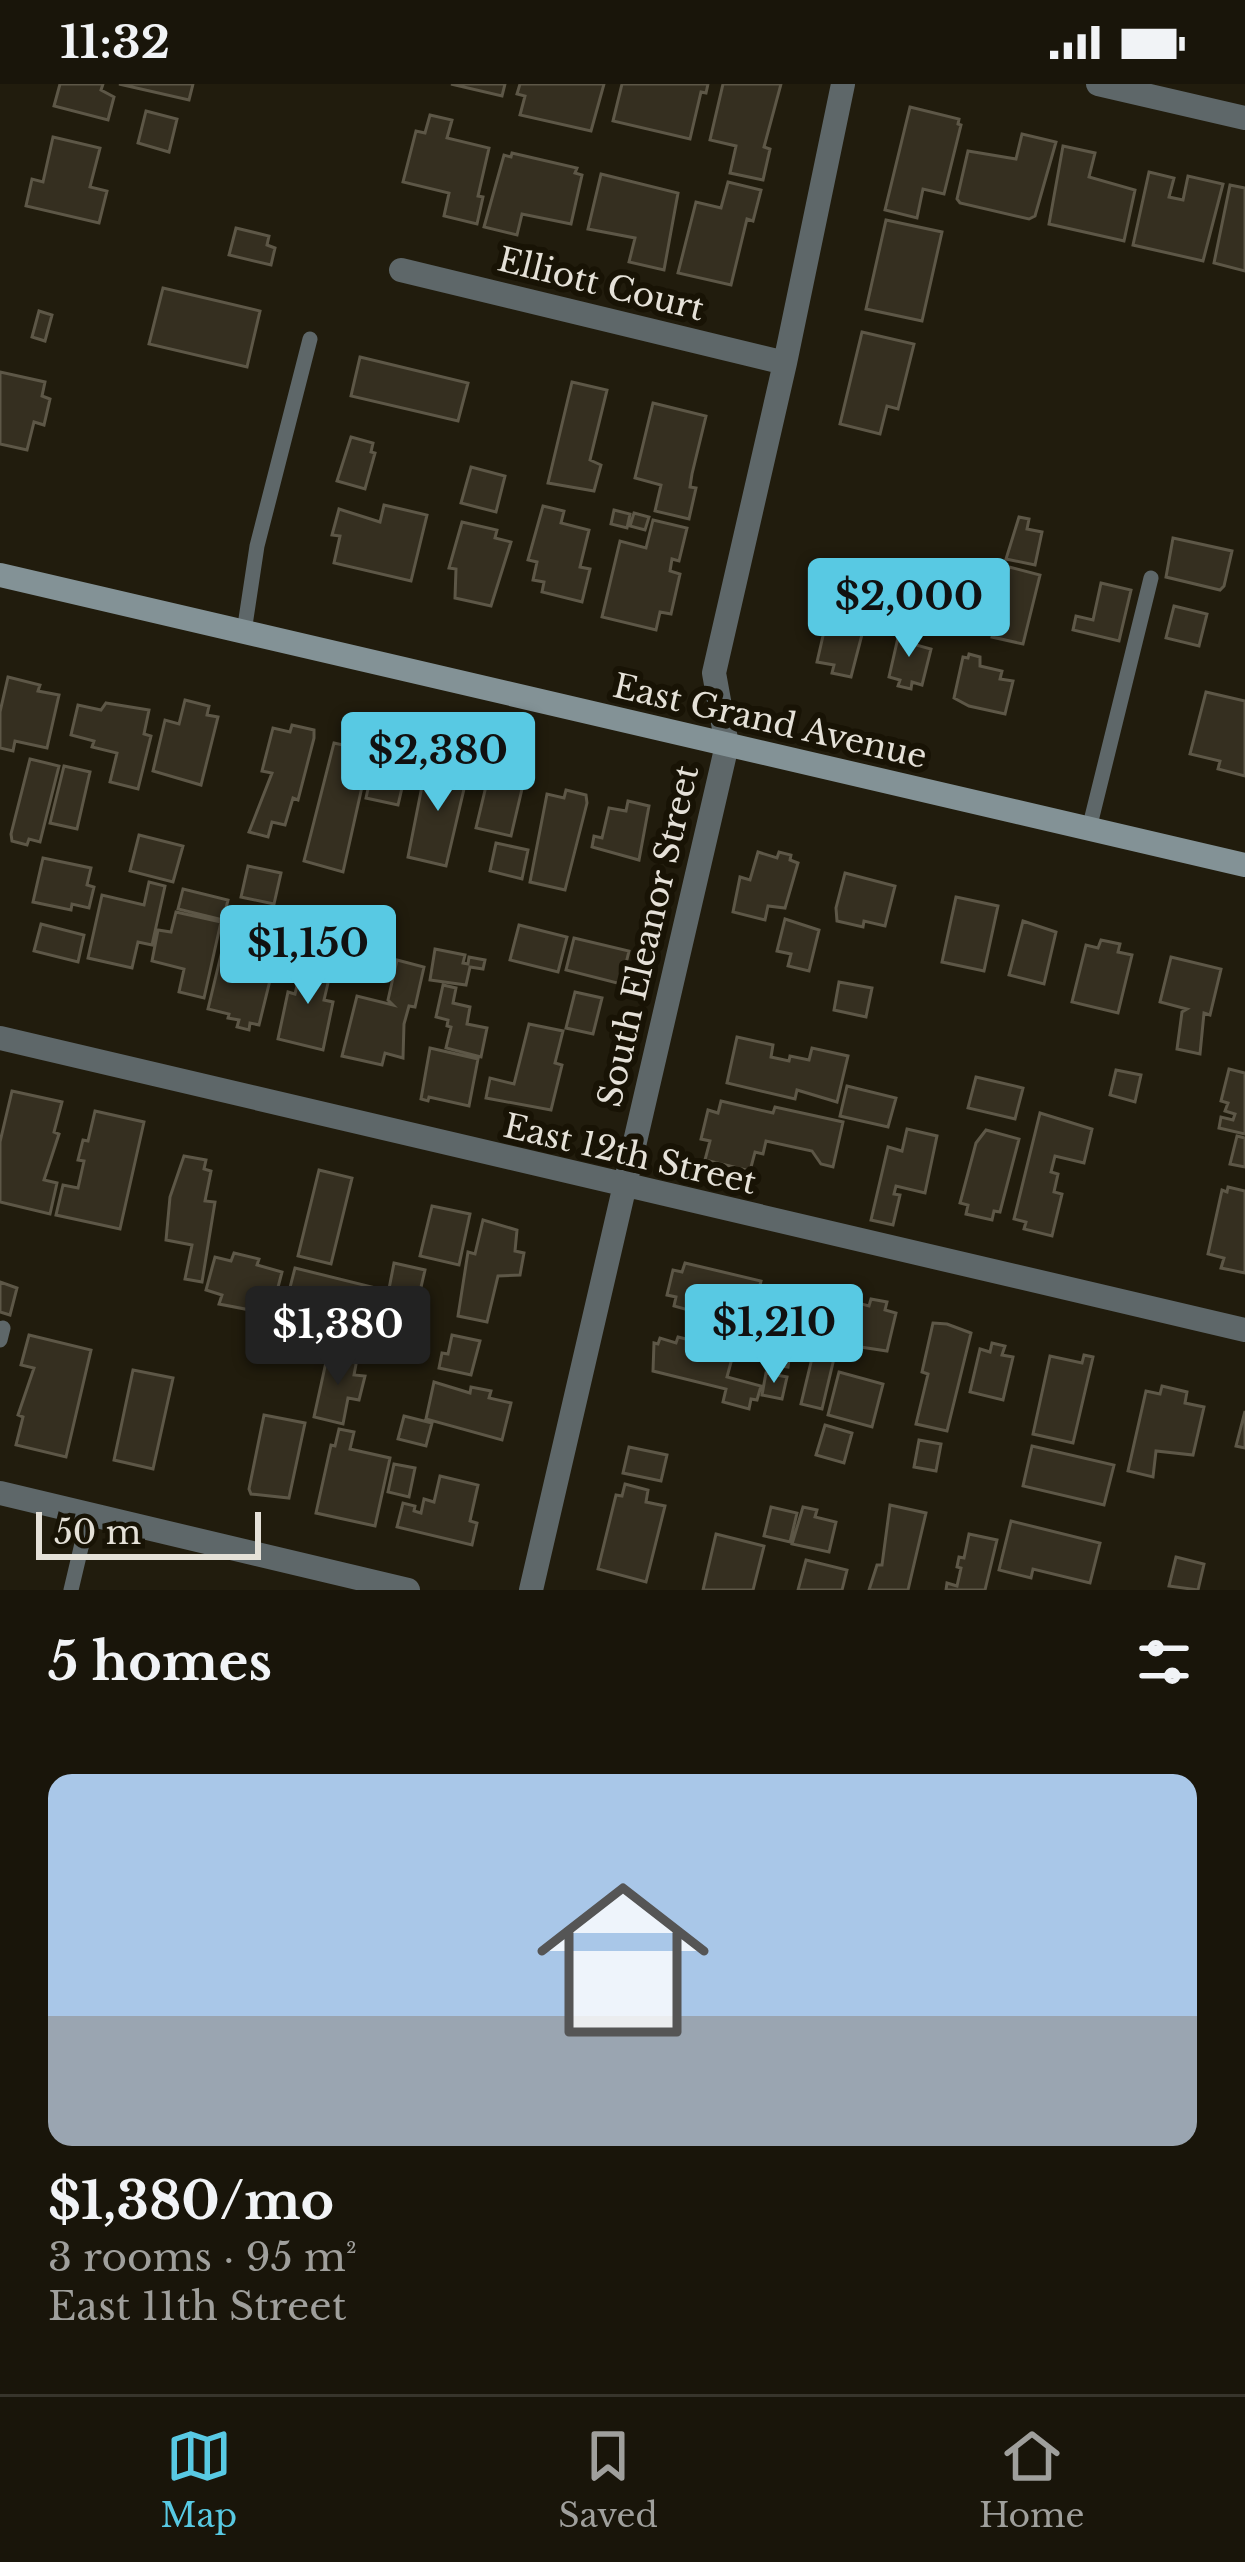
<!DOCTYPE html>
<meta charset="utf-8">
<style>
body{margin:0;font-family:"Libre Baskerville",serif;background:#221e13;color:#f1f3f6;height:100vh;display:flex;flex-direction:column;font-size:45px;white-space:nowrap}
*{box-sizing:border-box;margin:0}
p{font-size:39px;color:#9f9f9c}
.icon{flex:none;width:66px;height:66px;fill:none;stroke:currentColor;stroke-width:2;stroke-linecap:round;stroke-linejoin:round}
.map{position:relative;height:1506px;overflow:hidden}
.details{display:flex;flex-direction:column;background:#19150a;flex:1}
.details>*{flex:none}
.scale{position:absolute;left:36px;bottom:30px;width:225px;box-sizing:border-box;padding-left:12px;border:6px solid #e5e1d8;border-top:0;font-size:33px;line-height:42px;white-space:nowrap;color:#e5e1d8;-webkit-text-stroke:9px #181305;paint-order:stroke}
.price{position:absolute;translate:-50% -102px;padding:0 27px;border-radius:12px;background:#58c9e3;color:#111;font-size:39px;line-height:78px;filter:drop-shadow(0 3px 6px #0008)}
.price::after{content:'';position:absolute;left:50%;top:72px;width:36px;height:27px;margin-left:-18px;background:inherit;clip-path:polygon(0 0,100% 0,50% 100%)}
.price.active{background:#222;color:#fff}
ul{padding:0;list-style:none}
li{display:grid;align-content:center;gap:24px;height:636px;padding:0 48px}
li+li{border-top:3px solid #37342b}
li span{display:grid;place-items:center;height:372px;border-radius:24px;color:#555}
li>.icon{margin-inline-start:auto}
span .icon{width:216px;height:216px;fill:#fffc;stroke-width:1}
li b{font-size:51px}
h2{display:flex;justify-content:space-between;align-items:center;height:144px;padding:0 48px;font-size:51px}
.status{display:flex;justify-content:space-between;align-items:center;height:84px;padding:0 60px;background:#19150a;direction:ltr}
.status svg{height:33px;fill:currentColor}
.tab-bar{display:flex;justify-content:space-around;align-items:center;height:168px;border-top:3px solid #37342b;background:#19150a;font-size:33px;color:#9f9f9c}
.tab-bar a{display:grid;justify-items:center;gap:6px}
.tab-bar .active{color:#58c9e3}
.map>svg:first-child{display:block}
.building{fill:#352f20;stroke:#5d5747;stroke-width:3}
.lines{fill:none;stroke-linecap:round;stroke-linejoin:round}
.lane{stroke:#5e6769;stroke-width:15}
.street{stroke:#5e6769;stroke-width:24}
.secondary{stroke:#839296;stroke-width:24}
.labels{text-anchor:middle;dominant-baseline:central;stroke-width:12;stroke-linejoin:round;paint-order:stroke}
.street-label{font-size:33px;fill:#e5e1d8;stroke:#181305}
</style>
<div class="status"><b>11:32</b><svg viewBox="0 0 49 12"><path d="M0 12V9h3v3zM5 12V6h3v6zM10 12V3h3v9zM15 12V0h3v12zM26 1h20v11H26zM47 4h2v5h-2z"/></svg></div>
<div class="map">
<svg width="1245" height="1506" viewBox="0 0 1245 1506">
<rect width="100%" height="100%" fill="#211c0d"/>
<!-- building -->
<path class="building" d="M60 0H103L101 6 114 13 108 36 54 22Z
M119 0H193L189 16Z
M451 0H505L502 12Z
M520 0H604L591 47 520 31 525 12 517 10Z
M622 0H708L706 9 701 8 690 55 613 37Z
M723 0H781L764 63 770 65 763 96 730 89 736 62 710 56Z
M910 23 959 35 958 40 961 41 944 110 923 105 917 134 885 126Z
M146 27 177 35 169 68 138 59Z
M430 31 452 36 447 54 489 64 478 112 483 113 477 140 444 132 449 109 403 98 416 47 425 49Z
M1022 50 1056 58 1035 132 1029 135 960 119 957 115 968 67 1016 75Z
M53 53 100 64 90 103 107 107 99 139 26 122 32 95 43 98Z
M1063 62 1095 69 1089 93 1135 106 1124 157 1049 140Z
M512 69 577 84 575 89 582 91 571 140 522 130 517 151 484 143 504 71 511 73Z
M1149 88 1174 94 1169 113 1183 116 1188 92 1223 100 1203 177 1133 161Z
M601 90 678 109 664 186 629 178 635 154 588 145Z
M728 98 761 106 753 137 747 135 731 201 678 189 696 118 721 124Z
M1230 101 1245 104V187L1214 179Z
M886 136 942 148 922 237 866 225Z
M236 144 269 152 267 161 275 164 271 181 229 171Z
M163 204 260 227 247 283 149 260Z
M39 227 52 231 45 257 32 253Z
M862 248 914 260 898 325 887 322 880 350 840 340Z
M360 273 468 299 458 337 351 312Z
M0 288 45 298 42 312 50 315 44 341 34 338 27 366 0 360Z
M572 298 607 306 590 376 601 381 594 407 548 399Z
M653 319 706 332 692 390 690 403 696 404 689 435 655 427 661 401 635 394Z
M351 353 373 359 371 368 375 369 365 405 337 397Z
M471 383 505 392 496 428 461 419Z
M384 421 427 431 411 497 334 479 340 452 332 451 339 425 380 438Z
M543 422 564 427 561 439 589 446 580 483 590 485 582 518 542 508 544 498 533 496 537 478 528 476Z
M614 426 630 430 627 444 611 440Z
M634 429 649 433 645 446 630 442Z
M1019 433 1029 435 1027 445 1042 448 1035 481 1006 475Z
M653 436 687 444 679 477 672 475 670 487 680 490 671 530 660 528 656 546 602 533 620 457 646 464Z
M462 438 497 446 495 454 511 458 491 522 455 514 456 485 449 484Z
M1173 454 1232 467 1224 502 1220 506 1166 493Z
M1009 483 1040 491 1023 560 992 553Z
M1101 499 1131 506 1119 557 1073 546 1076 532 1093 536Z
M834 504 872 512 851 593 832 589 834 581 817 578Z
M1174 522 1207 530 1199 562 1166 554Z
M900 545 919 549 916 561 931 565 922 601 912 598 911 605 898 602 900 596 889 593Z
M969 570 980 573V582L1002 587 1000 595 1013 597 1005 630 969 622 954 614 963 573 968 574Z
M8 593 40 601 38 607 59 611 47 664 15 657 13 667 0 664V628Z
M1206 608 1245 617V692L1218 685 1220 677 1190 670Z
M185 616 209 622 207 631 218 633 201 701 153 687 165 636 179 640Z
M106 619 149 626 144 650 151 652 138 705 110 698 117 669 92 663 94 657 71 651 78 621 101 626Z
M292 641 314 646V654L298 716 293 714 285 741 272 738 268 753 249 748 272 689 262 687 273 644 290 648Z
M334 659 370 667 343 788 304 777Z
M393 670 409 674 398 721 366 714 375 673 391 676Z
M30 675 59 682 40 758 29 755 27 761 12 757 11 750Z
M446 678 465 682 463 691 467 692 446 782 408 773 426 682 444 686Z
M64 682 90 688 77 745 50 739Z
M497 691 515 695 513 703 522 705 511 752 476 744 487 698 495 700Z
M566 706 586 711 587 719 565 806 530 798 547 710 564 714Z
M628 717 649 722 639 776 592 763 594 752 602 754 609 724 626 727Z
M139 751 183 762 173 798 130 787Z
M496 759 528 766 522 795 490 787Z
M758 768 777 774 779 768 791 771 790 776 798 779 785 824 768 822 765 836 733 828 740 793 750 796Z
M43 774 91 784 87 801 94 803 89 824 72 820 71 826 33 818Z
M248 782 281 789 274 820 241 813Z
M845 789 895 802 885 842 864 837 863 843 837 837 836 824Z
M149 798 165 802 152 861 138 858 132 884 88 874 102 811 144 821Z
M183 805 228 816 223 836 178 825Z
M956 813 998 822 984 887 942 878Z
M176 828 221 838 204 914 179 908 184 885 152 877 158 846 171 848Z
M317 834 367 846 359 879 309 867Z
M785 835 819 846 809 887 788 882 791 870 777 867Z
M1023 837 1056 848 1044 900 1009 891Z
M41 840 84 851 78 878 34 867Z
M519 841 567 853 558 888 510 876Z
M574 854 629 867 621 900 566 886Z
M1101 856 1120 860 1118 868 1132 871 1118 929 1072 918 1086 861 1098 864Z
M435 865 465 871 463 879 468 880 469 873 485 876 483 885 470 883 466 901 430 896Z
M221 871 273 884 259 941 250 939 249 946 237 943 239 936 228 934 229 930 208 925Z
M1171 873 1221 885 1210 931 1204 929 1200 970 1177 965 1182 928 1187 925 1160 918Z
M306 876 332 882 324 916 333 918 323 966 278 955 288 908 295 910 298 897 291 895 294 880 305 882Z
M397 876 424 883 415 923 409 922 404 940 403 974 385 969 382 981 342 972 357 912 393 921 388 916Z
M839 898 872 904 866 933 834 926Z
M443 901 456 904 453 919 470 923 467 940 487 944 481 973 446 964 451 943 447 942 448 936 436 933Z
M575 908 602 914 593 950 566 944Z
M529 940 563 947 555 979 562 981 551 1026 486 1014 490 994 514 1000Z
M737 953 773 961 771 973 789 977 790 972 809 976 812 964 848 972 837 1018 797 1006 795 1015 727 999Z
M430 964 478 975 469 1022 429 1013 428 1017 421 1015Z
M1229 985 1245 989V1050L1219 1044 1221 1033 1233 1036 1235 1030 1225 1027 1228 1019 1221 1017Z
M1116 986 1141 991 1135 1018 1110 1011Z
M976 993 1023 1004 1015 1035 968 1024Z
M847 1002 896 1014 888 1043 840 1032Z
M12 1007 62 1018 54 1048 59 1050 44 1096 57 1099 50 1130 0 1118V1058Z
M721 1017 773 1029 775 1023 843 1038 833 1083 821 1080 812 1067 766 1057 763 1070 755 1068 750 1087 705 1076 710 1057 701 1055 708 1026 718 1029Z
M95 1027 144 1038 120 1145 56 1131 63 1101 78 1104 84 1077 78 1076 83 1056 88 1057Z
M1040 1029 1092 1045 1084 1079 1055 1072 1051 1088 1058 1090 1054 1108 1062 1110 1052 1152 1024 1145 1026 1138 1014 1135Z
M907 1045 937 1052 925 1109 896 1102 894 1110 900 1111 893 1141 871 1136 888 1063 902 1067Z
M986 1046 1019 1055 1000 1128 994 1127 992 1136 966 1130 968 1121 960 1119 976 1059Z
M1237 1052 1245 1054V1083L1230 1080Z
M184 1072 206 1076 204 1085 211 1087 205 1117 215 1118 202 1198 185 1195 192 1161 166 1156 170 1113Z
M319 1086 352 1094 331 1180 298 1172Z
M1228 1103 1245 1107V1189L1221 1184 1224 1174 1208 1170 1222 1106 1227 1108Z
M432 1122 470 1130 459 1181 420 1172Z
M483 1136 517 1146 515 1167 524 1169 520 1191 498 1192 487 1238 458 1232 468 1168 475 1170Z
M234 1169 259 1175 257 1181 282 1188 271 1230 219 1220 222 1211 206 1206 215 1173 231 1177Z
M394 1179 425 1186 418 1216 388 1210Z
M685 1179 761 1197 749 1243 674 1222 676 1213 667 1211 673 1186 682 1188Z
M295 1184 380 1205 371 1241 285 1223Z
M0 1198 17 1204 10 1231 0 1228Z
M871 1215 887 1218 885 1226 896 1229 887 1267 847 1261 845 1270 838 1268 849 1222 857 1224 858 1219 869 1222Z
M822 1217 839 1221 838 1226 845 1228 822 1325 801 1320 812 1274 808 1273Z
M755 1231 788 1240 784 1257 751 1249Z
M933 1239 947 1240 971 1249 947 1347 916 1340 928 1290 922 1288Z
M29 1251 91 1266 66 1373 16 1361 23 1333 18 1331 34 1284 21 1281Z
M452 1251 480 1257 471 1291 439 1284 442 1269 448 1270Z
M678 1253 734 1267 727 1293 761 1302 757 1316 751 1315 749 1325 723 1318 726 1305 653 1287 654 1259 658 1260 660 1254 676 1259Z
M769 1258 791 1262 788 1283 766 1280Z
M992 1259 1005 1262 1002 1271 1013 1273 1003 1316 970 1308 980 1265 990 1268Z
M328 1269 357 1275 354 1291 365 1292 359 1316 348 1314 343 1340 314 1333Z
M1084 1271 1093 1273 1073 1359 1033 1350 1050 1272 1082 1279Z
M133 1286 173 1294 153 1385 114 1376Z
M839 1288 883 1300 872 1343 828 1331Z
M766 1289 787 1293 782 1315 762 1311Z
M434 1298 470 1309 471 1303 491 1307 489 1314 511 1319 502 1356 426 1335Z
M1162 1302 1187 1308 1185 1319 1204 1323 1193 1371 1156 1367 1153 1393 1128 1387 1146 1307 1160 1310Z
M1245 1327V1364L1236 1362Z
M264 1331 305 1339 289 1414 251 1410 249 1405Z
M404 1332 432 1339 426 1362 398 1355Z
M825 1341 852 1349 844 1379 816 1371Z
M339 1345 354 1348 350 1365 390 1374 375 1442 316 1429 331 1361 335 1362Z
M919 1356 941 1360 936 1387 914 1383Z
M1032 1362 1114 1381 1104 1421 1023 1402Z
M629 1363 667 1371 661 1397 623 1389Z
M394 1380 415 1384 409 1413 388 1408Z
M440 1392 478 1401 470 1437 477 1439 472 1461 397 1443 403 1419 415 1422 414 1427 421 1429 424 1415 434 1418Z
M625 1400 648 1406 646 1418 665 1422 646 1498 598 1485 616 1411 622 1412Z
M890 1421 926 1429 908 1506H869L877 1481H882Z
M771 1423 797 1429 790 1458 764 1452Z
M803 1423 817 1426 815 1433 836 1438 829 1468 792 1460Z
M1011 1437 1100 1459 1090 1499 1033 1485 1031 1494 999 1486Z
M716 1450 764 1462 753 1506H703Z
M969 1450 997 1456 985 1506H946L947 1499 957 1502 961 1484 957 1483 959 1473 964 1474Z
M1176 1473 1204 1480 1198 1506 1169 1502Z
M806 1476 847 1486 842 1506H798Z"/>
<g class="lines">
<!-- lane -->
<path class="lane" d="M244 548 257 462 310 255
M1089 745 1151 494
M0 1256 3 1244
M71 1506 89 1430"/>
<!-- street -->
<path class="street" d="M1098 0 1245 34
M401 186 785 279
M0 954 1245 1246
M0 1409 408 1506
M531 1506 727 661 714 589 785 279 843 0"/>
<!-- secondary -->
<path class="secondary" d="M0 491 1245 781"/>
</g>
<g class="labels">
<!-- street labels -->
<g class="street-label">
<text transform="translate(601 200) rotate(14)">Elliott Court</text>
<text transform="translate(770 637) rotate(13)">East Grand Avenue</text>
<text transform="translate(648 852) rotate(-77)">South Eleanor Street</text>
<text transform="translate(630 1070) rotate(13)">East 12th Street</text>
</g>
</g>
</svg>
<div class="scale">50 m</div>
<b class="price" style="left:909px;top:576px">$2,000</b>
<b class="price" style="left:438px;top:730px">$2,380</b>
<b class="price" style="left:308px;top:923px">$1,150</b>
<b class="price" style="left:774px;top:1302px">$1,210</b>
<b class="price active" style="left:338px;top:1304px">$1,380</b>
</div>
<section class="details">
<h2>5 homes<svg class="icon" aria-label="filters" viewBox="0 0 24 24"><path d="M4 7h16M4 17h16"/><circle cx="9" cy="7" r="2"/><circle cx="15" cy="17" r="2"/></svg></h2>
<ul>
<li><span style="background:linear-gradient(#a9c7e8 65%,#9aa5b1 0)"><svg class="icon" aria-label="home" viewBox="0 0 24 24"><path d="M3 11l9-7 9 7M6 9v11h12V9"/></svg></span><div><b>$1,380/mo</b><p>3 rooms · 95 m²</p><p>East 11th Street</p></div></li>
</ul>
</section>
<nav class="tab-bar">
<a class="active"><svg class="icon" aria-label="map" viewBox="0 0 24 24"><path d="M3 6l6-2 6 2 6-2v14l-6 2-6-2-6 2zM9 4v14M15 6v14"/></svg>Map</a>
<a><svg class="icon" aria-label="saved" viewBox="0 0 24 24"><path d="M7 4h10v16l-5-4-5 4z"/></svg>Saved</a>
<a><svg class="icon" aria-label="home" viewBox="0 0 24 24"><path d="M3 11l9-7 9 7M6 9v11h12V9"/></svg>Home</a>
</nav>
